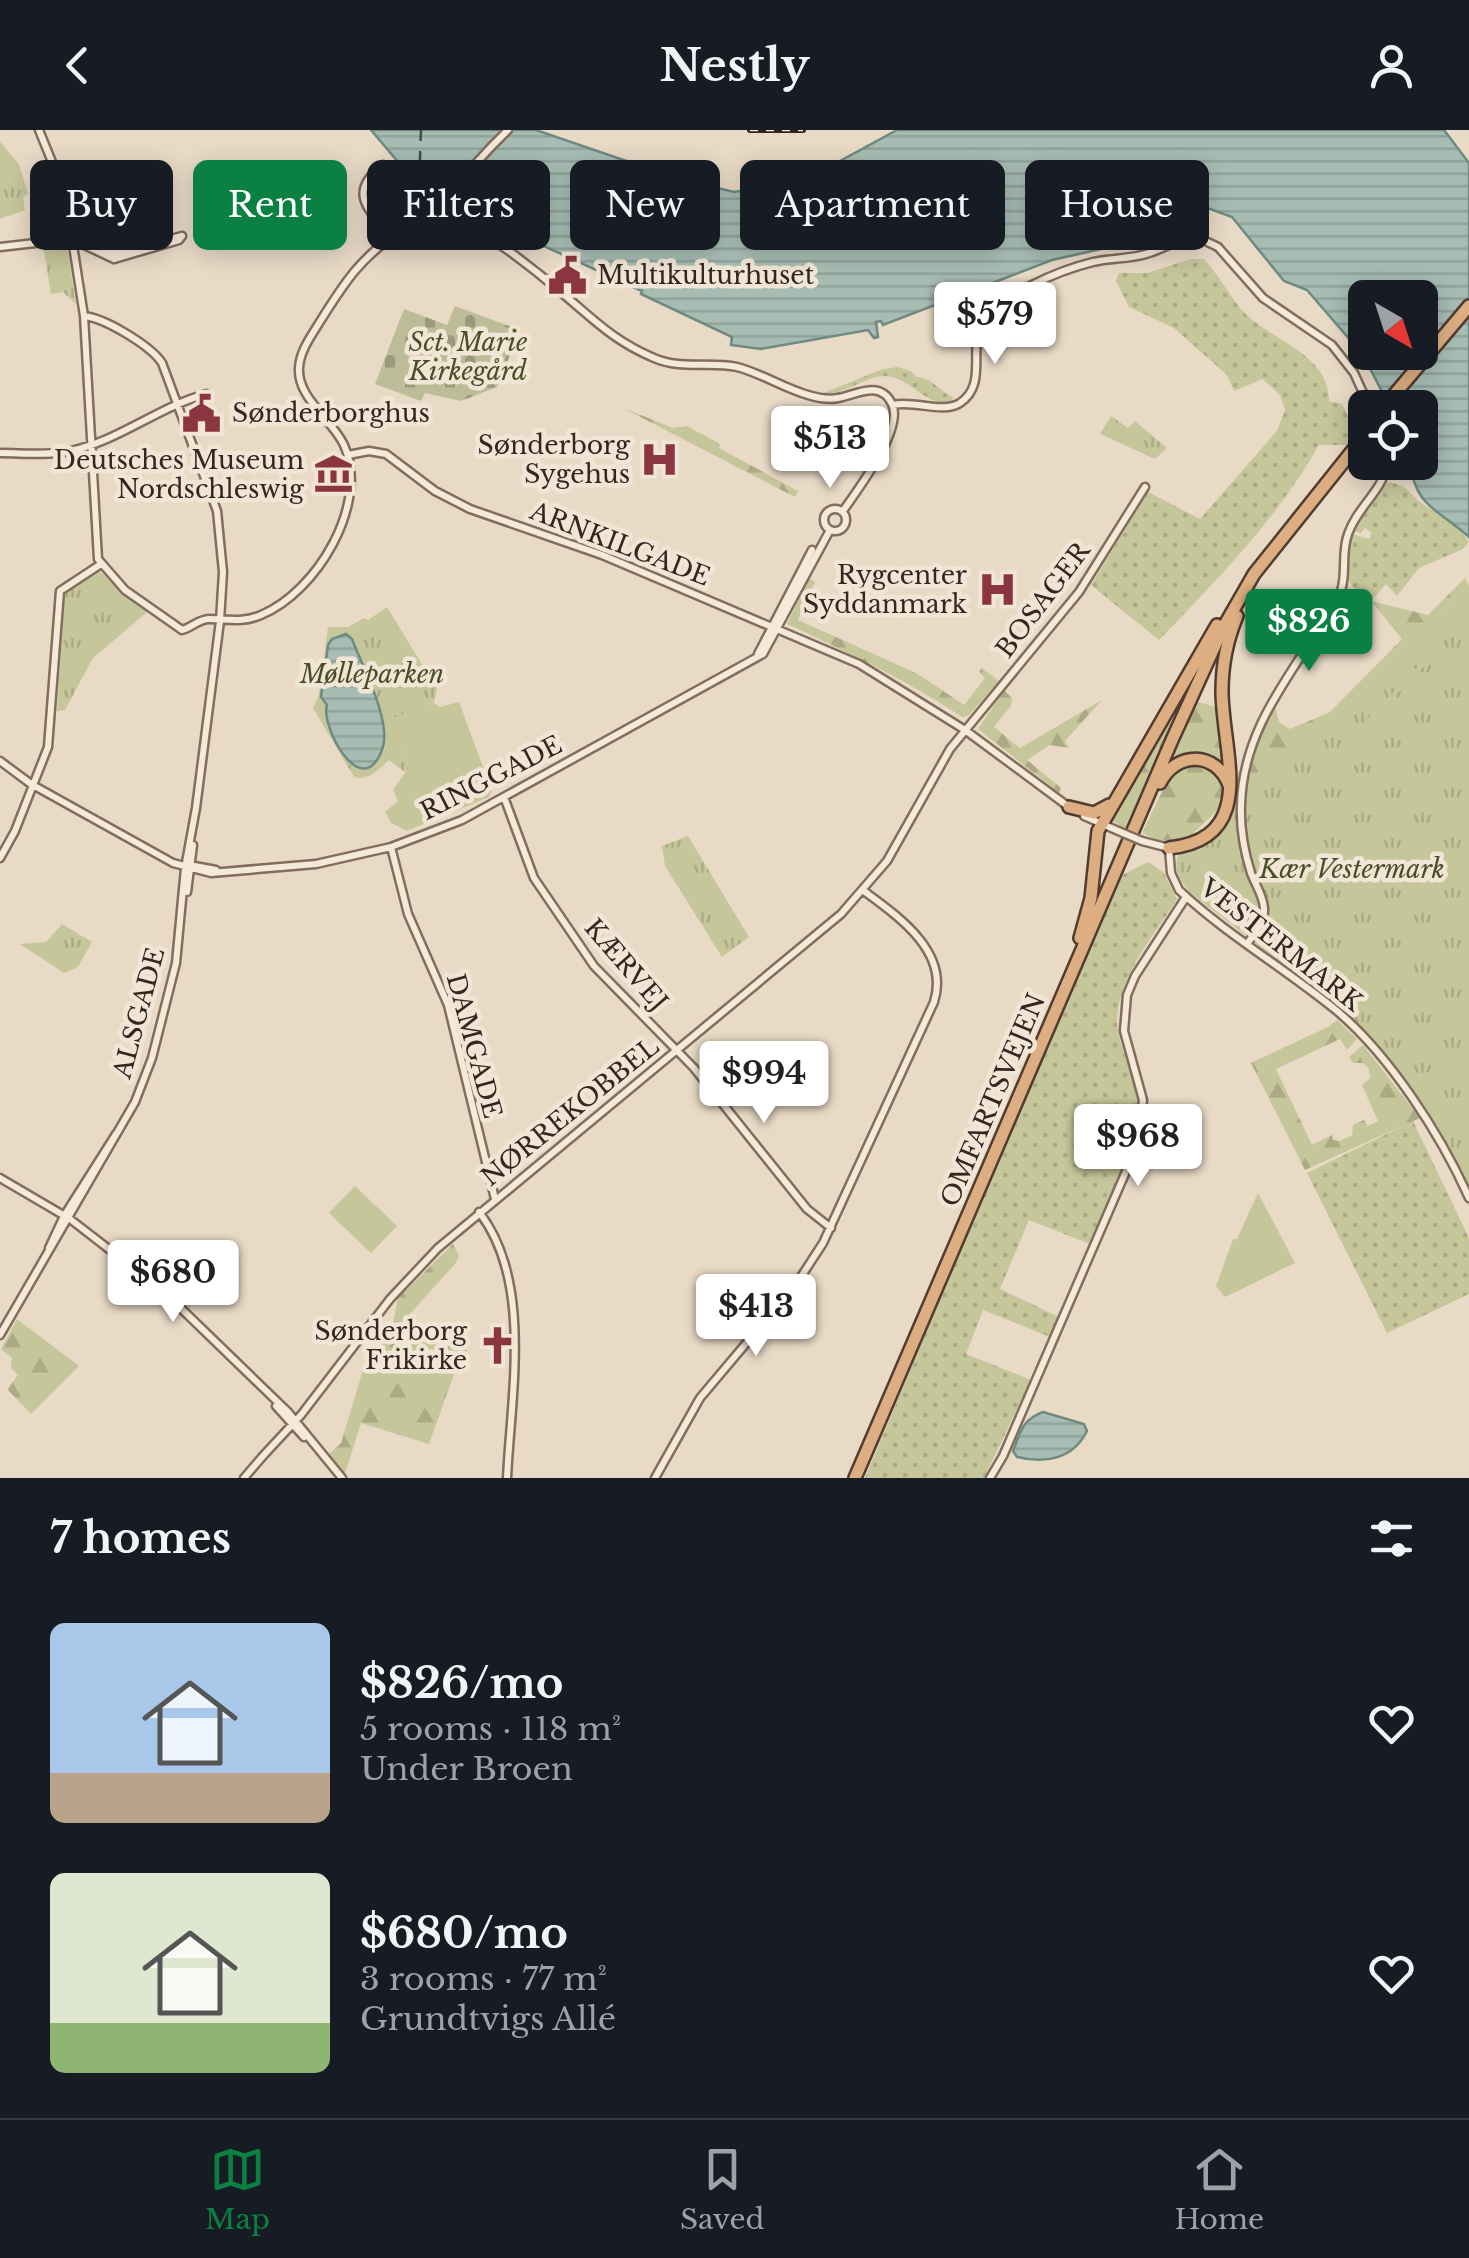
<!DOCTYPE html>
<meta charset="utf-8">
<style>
body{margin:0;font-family:"Libre Baskerville",serif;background:#20242c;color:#f1f3f6;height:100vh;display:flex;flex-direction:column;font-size:38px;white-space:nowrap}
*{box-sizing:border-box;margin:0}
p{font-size:32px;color:#9ea1a6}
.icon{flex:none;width:55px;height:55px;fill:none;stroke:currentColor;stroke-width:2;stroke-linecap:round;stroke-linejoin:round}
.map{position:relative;height:1348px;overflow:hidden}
.details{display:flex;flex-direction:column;background:#171b24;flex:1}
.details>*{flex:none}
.hud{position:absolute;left:30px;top:30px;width:1410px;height:90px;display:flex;gap:20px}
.needle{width:65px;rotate:141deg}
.fabs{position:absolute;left:1348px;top:150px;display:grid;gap:20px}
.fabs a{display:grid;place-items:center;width:90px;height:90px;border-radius:15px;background:#171b24;box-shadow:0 5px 25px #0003;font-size:50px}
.price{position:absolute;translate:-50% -85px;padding:0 22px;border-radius:10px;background:#fff;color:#222;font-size:32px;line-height:65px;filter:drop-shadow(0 2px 5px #0008)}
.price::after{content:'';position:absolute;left:50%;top:60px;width:30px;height:22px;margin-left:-15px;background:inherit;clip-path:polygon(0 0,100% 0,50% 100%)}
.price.current{background:#0b8043;color:#fff}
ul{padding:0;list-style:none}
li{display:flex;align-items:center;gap:30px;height:250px;padding:0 50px}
li span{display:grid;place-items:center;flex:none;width:280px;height:200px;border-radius:15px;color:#555}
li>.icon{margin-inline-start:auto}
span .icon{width:120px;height:120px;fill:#fffc;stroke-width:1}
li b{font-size:42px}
h2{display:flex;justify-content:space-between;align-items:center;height:120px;padding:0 50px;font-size:42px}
.chip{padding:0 35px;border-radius:15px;background:#171b24;box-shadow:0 5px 25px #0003;font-size:35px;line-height:90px}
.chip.current{background:#0b8043;color:#fff}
header{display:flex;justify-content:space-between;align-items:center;height:130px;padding:0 50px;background:#171b24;font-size:45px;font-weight:700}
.tabs{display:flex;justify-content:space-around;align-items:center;height:140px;border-top:2px solid #363941;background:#171b24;font-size:28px;color:#9ea1a6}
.tabs a{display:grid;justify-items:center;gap:5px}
.tabs .current{color:#0b8043}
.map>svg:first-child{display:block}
.grass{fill:url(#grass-dots)}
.forest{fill:url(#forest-firs)}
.cemetery{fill:url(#cemetery-stones)}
.park{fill:url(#park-tufts)}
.pitch{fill:#c6c69b}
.water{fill:url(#water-rules);stroke:#6f8a80;stroke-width:2.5;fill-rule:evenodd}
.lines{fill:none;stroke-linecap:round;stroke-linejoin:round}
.ferry{stroke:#31524c;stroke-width:2.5;stroke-dasharray:12 10;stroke-linecap:butt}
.tertiary-casing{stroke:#826d5e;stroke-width:11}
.trunk-casing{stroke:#513c32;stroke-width:16}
.tertiary{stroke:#f5e9d8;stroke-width:6}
.trunk{stroke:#dcae82;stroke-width:11}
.rail-casing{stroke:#342720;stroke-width:6}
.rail{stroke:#f1e6d5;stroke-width:2.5;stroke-dasharray:8;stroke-linecap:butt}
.tertiary-bridge-casing{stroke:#826d5e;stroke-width:11;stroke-linecap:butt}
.tertiary-bridge{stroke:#f5e9d8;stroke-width:6}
.labels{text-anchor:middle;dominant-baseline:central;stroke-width:9;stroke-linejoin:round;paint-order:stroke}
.poi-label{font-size:25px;fill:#342720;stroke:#f1e6d5;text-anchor:end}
.park-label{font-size:25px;font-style:italic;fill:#494e29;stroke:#f1e6d5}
.street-label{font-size:25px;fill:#342720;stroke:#f1e6d5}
</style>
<header><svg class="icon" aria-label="back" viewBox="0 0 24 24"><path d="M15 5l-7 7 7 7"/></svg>Nestly<svg class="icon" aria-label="person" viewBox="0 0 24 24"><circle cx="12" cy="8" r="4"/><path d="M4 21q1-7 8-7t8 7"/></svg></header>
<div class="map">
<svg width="1469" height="1348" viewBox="0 0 1469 1348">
<defs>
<pattern id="grass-dots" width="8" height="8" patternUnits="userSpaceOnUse" patternTransform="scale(2.5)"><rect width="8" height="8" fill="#c6c69b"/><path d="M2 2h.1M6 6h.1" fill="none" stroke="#abaa85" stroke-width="1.8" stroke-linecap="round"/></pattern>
<pattern id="forest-firs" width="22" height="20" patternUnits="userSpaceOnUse" patternTransform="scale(2.5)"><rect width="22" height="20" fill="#c6c69b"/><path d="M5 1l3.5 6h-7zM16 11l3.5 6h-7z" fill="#abaa85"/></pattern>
<pattern id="cemetery-stones" width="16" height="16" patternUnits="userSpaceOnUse" patternTransform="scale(2.5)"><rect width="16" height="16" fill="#bcbc99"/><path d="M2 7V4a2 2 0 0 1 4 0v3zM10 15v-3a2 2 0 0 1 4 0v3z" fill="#9a997c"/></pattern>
<pattern id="park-tufts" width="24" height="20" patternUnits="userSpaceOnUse" patternTransform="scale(2.5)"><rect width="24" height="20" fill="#c6c69b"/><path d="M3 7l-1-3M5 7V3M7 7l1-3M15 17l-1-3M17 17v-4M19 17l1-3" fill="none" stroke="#abaa85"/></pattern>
<pattern id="water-rules" width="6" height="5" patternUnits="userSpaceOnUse" patternTransform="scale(2.5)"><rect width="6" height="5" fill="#a7bdb4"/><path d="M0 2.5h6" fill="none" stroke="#90a29a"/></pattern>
</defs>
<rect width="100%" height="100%" fill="#e9dac6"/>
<!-- grass -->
<path class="grass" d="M1191 129H1204C1218 144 1228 163 1241 179 1269 211 1329 222 1329 271L1342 274 1357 304 1347 315H1319C1277 389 1218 449 1159 510L1091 455 1148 362 1200 389 1277 301 1285 280 1280 265 1263 249 1234 261 1227 245 1174 198 1129 177 1116 151 1119 143H1147Z
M897 237 911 241 916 247C931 246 940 262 953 267L952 272C923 277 912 247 884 246 864 246 847 265 821 264L880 240Z
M1388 352C1411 356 1408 364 1423 374 1440 385 1458 395 1469 412L1463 419 1419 438 1397 466 1386 454 1371 471C1340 454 1343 435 1352 404L1369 409 1372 403 1365 398 1361 403 1352 401Z
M1148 732 1163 742 1177 769C1154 806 1111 854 1118 901 1123 929 1140 954 1138 983 1136 1024 1106 1075 1090 1114L1029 1090 1000 1159 1059 1187 1050 1207 983 1180 966 1224 1031 1250 984 1348H865L1050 907 1122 745Z
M1413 991 1469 1108V1164L1387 1203 1307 1043Z"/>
<!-- forest -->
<path class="forest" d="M621 277 673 298 687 296 720 314 719 318 798 361 795 367Z
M809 448 815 452 798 490 918 544 964 575 985 548 979 542 982 538 999 551 968 586 962 587C906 550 848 522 787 494Z
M1465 448 1469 456 1245 684C1246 644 1257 612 1275 576L1279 592 1290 599 1330 582 1402 509 1371 471 1428 485Z
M1189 548 1192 550 1129 701 1111 690 1115 677Z
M1004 560 1012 568 1011 576 994 597 1020 618 1102 570 1065 611 1069 618 1050 615 1027 630 1061 658 1059 663 978 599Z
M1194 571 1220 578 1227 639C1206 623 1192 624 1167 633Z
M1203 633 1223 649 1225 673 1187 709 1159 711 1142 703 1171 643 1181 635Z
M1337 890 1357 909 1347 920 1340 909 1276 939 1312 1015 1332 1005 1333 1010 1340 1011 1352 1005 1353 995 1364 990 1368 996 1378 991 1362 955 1370 948 1369 939 1363 933H1353L1349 927 1363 915 1420 988 1305 1040 1251 933 1328 897Z
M453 1114 459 1126 456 1133 398 1197 421 1210 467 1220 463 1226 421 1217 416 1235 454 1244 429 1314 361 1293 345 1343 329 1324 341 1313 363 1240 392 1198 398 1168Z
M17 1189 79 1236 31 1284 7 1259 18 1245 11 1238 12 1228 1 1219Z"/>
<!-- cemetery -->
<path class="cemetery" d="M455 176 520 200 497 257 461 271 425 263 421 271 375 254 404 179 447 195Z"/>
<!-- park -->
<path class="park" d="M0 12 19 34 28 64 23 67 25 80 0 89Z
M43 115 67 117 76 174 63 162 51 164Z
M1111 286 1128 298 1135 291 1167 318 1155 329 1100 304Z
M98 440 147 482 93 528 65 580 57 581 65 459Z
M1469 456V1058C1411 930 1300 847 1192 764 1181 753 1172 739 1179 723L1209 711 1232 680 1252 673Z
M387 477 437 559 434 573 393 589 409 638 405 642 389 630C379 639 368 652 354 647L313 578 319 566 328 497H348L364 488 368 490Z
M688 706 749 807 722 827 665 736 662 716Z
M62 794 92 812 78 837 64 843 20 814 46 812Z"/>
<!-- pitch -->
<path class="pitch" d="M1437 503 1444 508 1443 517 1345 617V623H1351L1393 580 1395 582 1353 626H1342V615L1440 514V508H1434L1392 552 1389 549Z
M459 572 492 661 489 667 407 701 391 693 385 682 398 671 393 660 409 637 392 588 434 573 440 577Z
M355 1056 397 1096 371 1123 329 1083Z
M1258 1063 1295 1133 1225 1167 1216 1156 1233 1109H1237Z"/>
<!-- water -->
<path class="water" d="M371 0H536L647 38 651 52 663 53 666 46 683 50C689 64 695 64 709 63L713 57 734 62 805 50 897 0H1444L1469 33V407C1437 378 1416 378 1410 333L1420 332V278L1390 277 1363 225 1307 160 1284 151 1232 87 1205 77 1101 119 1052 130 883 195 881 191 876 192 878 207 874 208 868 200 761 219 731 215 732 207 641 164 642 161 511 101 506 106 416 53ZM1365 168H1420V222H1365Z
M346 504 352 509C362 536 393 593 382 620 361 674 320 595 327 575L321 567 328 515 332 509Z
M1043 1282 1084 1294 1087 1301C1073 1329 1046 1334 1017 1327L1013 1321C1021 1301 1022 1290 1043 1282Z"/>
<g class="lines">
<!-- ferry -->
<path class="ferry" d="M419 55 421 0"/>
<defs>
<path id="tertiary" d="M39 0 65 64 84 186 98 429 125 460 182 500C191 498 199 489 209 489 228 489 243 493 261 485 317 462 370 373 344 315 332 289 297 268 299 238 300 220 312 205 321 190 348 147 359 131 400 100
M492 16 508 0
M391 106C369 80 346 63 383 35 400 58 427 68 451 82 490 106 527 133 562 163 594 190 614 211 654 228 681 240 710 231 737 237 761 243 783 258 808 265 818 268 828 270 838 268 856 265 880 249 892 274 904 299 858 359 843 381
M0 117 62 110 80 113 114 129 179 110 182 106
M103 123H119L182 106
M893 275C916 270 942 284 960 273 988 254 968 220 982 195 999 165 1060 140 1093 132 1111 128 1129 129 1146 124 1164 119 1179 108 1197 107L1218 117 1263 168 1332 215 1354 243 1370 278
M0 323C23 323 47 326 70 321 119 311 158 277 206 264
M348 325 369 321 386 324 435 361 470 379 602 425 859 534 965 600 1069 677
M824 390a11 11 0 1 1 22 0a11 11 0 1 1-22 0Z
M758 524 812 420
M0 631 31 654 173 733 211 743 316 734 391 717 462 690 763 524 830 400
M504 667 534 748 594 836 694 938 807 1079 831 1098
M1084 686 1123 703
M1142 711 1169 718 1171 743 1179 760C1227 805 1286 839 1337 881 1390 926 1441 1005 1469 1068
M391 717 408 784 448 875 495 1069
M0 728 15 701 48 617 60 461 101 434
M189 735 216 740
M187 762 193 715
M1248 813C1254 803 1265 792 1264 779 1264 767 1255 754 1251 743 1244 721 1240 698 1241 675 1243 589 1304 532 1341 461 1347 442 1341 423 1348 404 1357 377 1383 361 1388 332
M0 1048 70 1089 163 1161 288 1282 342 1348
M479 1082C533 1151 511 1265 507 1348
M49 1118 64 1086 116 1004
M0 1205 135 972 152 928 176 833 185 738 196 678 220 491 223 442 217 381 162 233C151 216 105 188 84 186
M276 1276 304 1307
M262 1327 301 1285 390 1169 438 1118 841 784 887 731 950 619 1079 462 1145 357
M244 1348 263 1326
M655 1348 700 1268 797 1153 823 1113 934 872C950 822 899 787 864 761
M990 1348 1003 1326 1137 1016 1143 970 1124 901 1127 865 1135 846 1186 767"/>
<path id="trunk" d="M1383 278 1469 176
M1160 653C1176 621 1216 621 1229 655
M1069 677 1094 683 1109 675
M1169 718C1260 708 1222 622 1222 561 1222 536 1227 510 1237 486
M1080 808 1091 768 1098 701 1217 495
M855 1348 1172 610 1223 498 1254 444 1365 305"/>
</defs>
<!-- tertiary casing -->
<use href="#tertiary" class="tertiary-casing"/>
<!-- trunk casing -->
<use href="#trunk" class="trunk-casing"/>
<!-- tertiary -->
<use href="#tertiary" class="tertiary"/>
<!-- trunk -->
<use href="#trunk" class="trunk"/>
<defs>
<path id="rail" d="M750 0H803"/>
</defs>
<!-- rail casing -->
<use href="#rail" class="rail-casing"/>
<!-- rail -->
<use href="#rail" class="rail"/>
<defs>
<path id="tertiary-bridge" d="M400 100 443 69 492 16
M1123 703 1142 711"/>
</defs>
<!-- tertiary-bridge casing -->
<use href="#tertiary-bridge" class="tertiary-bridge-casing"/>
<!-- tertiary-bridge -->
<use href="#tertiary-bridge" class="tertiary-bridge"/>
</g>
<!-- icons -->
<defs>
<symbol id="civic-bare" viewBox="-9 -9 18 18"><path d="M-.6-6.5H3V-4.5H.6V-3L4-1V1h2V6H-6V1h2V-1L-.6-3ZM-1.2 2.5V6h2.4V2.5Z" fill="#8a3540" stroke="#f1e6d5" stroke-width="2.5" paint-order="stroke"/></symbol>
<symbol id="hospital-bare" viewBox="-9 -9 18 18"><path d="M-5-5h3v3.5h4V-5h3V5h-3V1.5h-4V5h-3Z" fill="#8a3540" stroke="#f1e6d5" stroke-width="2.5" paint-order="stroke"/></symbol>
<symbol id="museum-bare" viewBox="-9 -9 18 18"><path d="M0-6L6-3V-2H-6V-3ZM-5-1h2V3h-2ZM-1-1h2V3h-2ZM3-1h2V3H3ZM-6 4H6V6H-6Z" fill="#8a3540" stroke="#f1e6d5" stroke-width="2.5" paint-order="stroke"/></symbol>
<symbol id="church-bare" viewBox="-9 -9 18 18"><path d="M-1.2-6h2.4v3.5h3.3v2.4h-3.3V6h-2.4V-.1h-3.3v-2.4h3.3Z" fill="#8a3540" stroke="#f1e6d5" stroke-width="2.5" paint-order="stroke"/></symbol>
</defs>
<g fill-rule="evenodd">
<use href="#civic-bare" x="540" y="118" width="55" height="55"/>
<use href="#civic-bare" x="174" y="256" width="55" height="55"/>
<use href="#hospital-bare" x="632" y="302" width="55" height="55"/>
<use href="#museum-bare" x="306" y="316" width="55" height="55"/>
<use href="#hospital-bare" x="970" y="432" width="55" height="55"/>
<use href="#church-bare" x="470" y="1188" width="55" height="55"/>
</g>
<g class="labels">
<!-- poi labels -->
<g class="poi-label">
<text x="597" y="145" text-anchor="start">Multikulturhuset</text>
<text x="232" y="283" text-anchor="start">Sønderborghus</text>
<text x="630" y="315">Sønderborg<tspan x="630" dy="29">Sygehus</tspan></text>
<text x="304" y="330">Deutsches Museum<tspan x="304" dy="29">Nordschleswig</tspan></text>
<text x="967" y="445">Rygcenter<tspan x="967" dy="29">Syddanmark</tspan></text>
<text x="467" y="1201">Sønderborg<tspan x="467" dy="29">Frikirke</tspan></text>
</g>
<!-- park labels -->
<g class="park-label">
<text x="468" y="212">Sct. Marie<tspan x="468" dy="29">Kirkegård</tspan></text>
<text x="372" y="544">Mølleparken</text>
<text x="1352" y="739">Kær Vestermark</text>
</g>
<!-- street labels -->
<g class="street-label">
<text transform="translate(620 414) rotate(21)">ARNKILGADE</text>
<text transform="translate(1043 470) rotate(-53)">BOSAGER</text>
<text transform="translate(491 648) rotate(-27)">RINGGADE</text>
<text transform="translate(1281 815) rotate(38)">VESTERMARK</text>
<text transform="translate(626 835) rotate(49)">KÆRVEJ</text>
<text transform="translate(139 883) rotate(-75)">ALSGADE</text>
<text transform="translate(474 916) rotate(75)">DAMGADE</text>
<text transform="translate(993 970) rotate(-67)">OMFARTSVEJEN</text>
<text transform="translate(570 982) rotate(-39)">NØRREKOBBEL</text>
</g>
</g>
</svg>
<div class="fabs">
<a><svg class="needle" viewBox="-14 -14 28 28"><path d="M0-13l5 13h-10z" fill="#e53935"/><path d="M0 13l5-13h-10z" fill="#9ea1a6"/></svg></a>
<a><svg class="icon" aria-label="locate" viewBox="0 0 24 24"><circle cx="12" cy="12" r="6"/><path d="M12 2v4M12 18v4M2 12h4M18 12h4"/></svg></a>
</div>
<b class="price" style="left:995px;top:237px">$579</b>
<b class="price" style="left:830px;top:361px">$513</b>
<b class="price current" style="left:1309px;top:544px">$826</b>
<b class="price" style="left:764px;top:996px">$994</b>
<b class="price" style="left:1138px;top:1059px">$968</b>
<b class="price" style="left:173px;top:1195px">$680</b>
<b class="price" style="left:756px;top:1229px">$413</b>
<div class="hud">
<a class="chip">Buy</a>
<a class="chip current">Rent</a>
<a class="chip">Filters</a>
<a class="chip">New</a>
<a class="chip">Apartment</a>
<a class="chip">House</a>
</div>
</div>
<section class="details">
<h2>7 homes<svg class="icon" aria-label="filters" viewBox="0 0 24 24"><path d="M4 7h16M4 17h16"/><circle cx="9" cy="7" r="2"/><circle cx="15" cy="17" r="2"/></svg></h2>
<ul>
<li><span style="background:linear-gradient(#a9c7e8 75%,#b9a48a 0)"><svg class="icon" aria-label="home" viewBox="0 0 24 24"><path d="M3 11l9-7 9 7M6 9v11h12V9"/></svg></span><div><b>$826/mo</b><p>5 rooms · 118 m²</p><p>Under Broen</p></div><svg class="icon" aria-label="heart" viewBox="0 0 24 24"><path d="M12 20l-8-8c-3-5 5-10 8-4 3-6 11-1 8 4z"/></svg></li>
<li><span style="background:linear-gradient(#dfe7d0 75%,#8fb573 0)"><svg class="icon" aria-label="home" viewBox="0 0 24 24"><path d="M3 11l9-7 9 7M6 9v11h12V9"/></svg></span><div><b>$680/mo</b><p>3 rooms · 77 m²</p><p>Grundtvigs Allé</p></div><svg class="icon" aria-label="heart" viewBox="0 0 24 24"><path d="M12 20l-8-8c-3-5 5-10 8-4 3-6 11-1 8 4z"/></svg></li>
</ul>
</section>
<nav class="tabs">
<a class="current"><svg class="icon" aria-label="map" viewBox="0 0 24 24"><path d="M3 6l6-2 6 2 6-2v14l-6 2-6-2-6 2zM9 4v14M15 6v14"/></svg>Map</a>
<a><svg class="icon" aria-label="saved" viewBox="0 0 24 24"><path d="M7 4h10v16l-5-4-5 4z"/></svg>Saved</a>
<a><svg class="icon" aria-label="home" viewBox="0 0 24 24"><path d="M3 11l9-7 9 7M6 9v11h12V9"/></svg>Home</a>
</nav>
